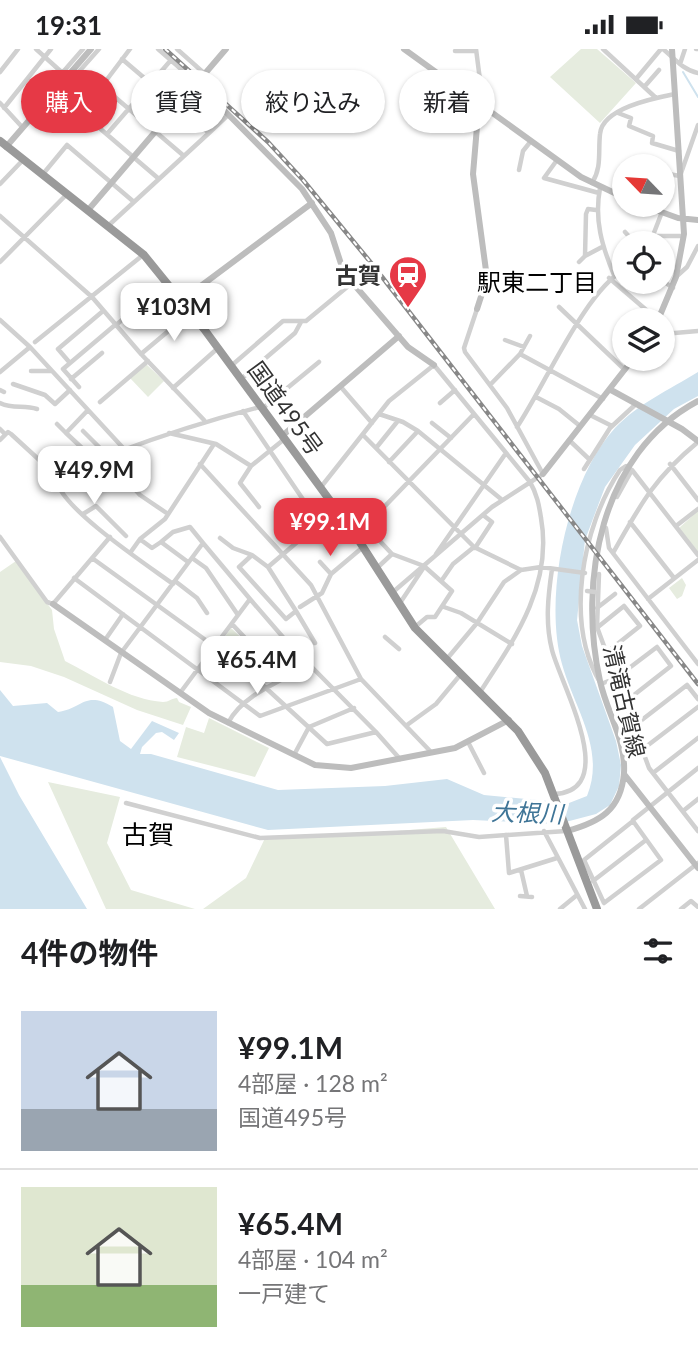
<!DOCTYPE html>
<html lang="ja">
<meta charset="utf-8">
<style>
body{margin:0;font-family:Lato,"Noto Sans JP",sans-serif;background:#f2f2f2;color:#202124;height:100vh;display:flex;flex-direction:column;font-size:26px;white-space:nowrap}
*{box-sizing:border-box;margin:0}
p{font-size:23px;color:#757577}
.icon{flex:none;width:38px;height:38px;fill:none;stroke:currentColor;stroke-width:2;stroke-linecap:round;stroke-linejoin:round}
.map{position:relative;height:860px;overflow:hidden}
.drawer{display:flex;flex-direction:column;background:#fff;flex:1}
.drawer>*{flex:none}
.hud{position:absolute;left:21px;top:21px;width:656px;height:63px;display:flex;gap:14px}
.needle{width:46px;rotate:295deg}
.tools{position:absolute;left:612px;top:105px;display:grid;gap:14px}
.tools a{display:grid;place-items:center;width:63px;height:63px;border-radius:50%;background:#fff;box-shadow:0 2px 5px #0004;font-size:35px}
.price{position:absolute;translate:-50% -60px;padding:0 16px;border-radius:14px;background:#fff;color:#222;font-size:23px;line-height:46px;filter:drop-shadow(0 2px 4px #0008)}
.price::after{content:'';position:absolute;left:50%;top:42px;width:21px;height:16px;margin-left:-10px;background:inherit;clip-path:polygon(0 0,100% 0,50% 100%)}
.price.active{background:#e63946;color:#fff}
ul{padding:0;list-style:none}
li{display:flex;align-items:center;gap:21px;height:175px;padding:0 21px}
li+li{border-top:2px solid #e0e0e0}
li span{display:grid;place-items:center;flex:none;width:196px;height:140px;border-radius:0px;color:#555}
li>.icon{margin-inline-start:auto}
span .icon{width:84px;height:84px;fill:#fffc;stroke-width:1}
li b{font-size:30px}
h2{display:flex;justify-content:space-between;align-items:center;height:84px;padding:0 21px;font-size:30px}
.pill{padding:0 24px;border-radius:32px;background:#fff;box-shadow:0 2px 5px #0004;font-size:24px;line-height:63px}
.pill.active{background:#e63946;color:#fff}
.status{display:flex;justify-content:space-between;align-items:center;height:49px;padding:0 35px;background:#fff;direction:ltr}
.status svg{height:19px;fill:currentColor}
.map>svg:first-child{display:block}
.green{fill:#e6ecdf}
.water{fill:#cfe2ee}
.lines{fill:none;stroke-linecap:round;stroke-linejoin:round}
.stream{stroke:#cfe2ee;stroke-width:2}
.street{stroke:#d0d0d0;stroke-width:4.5}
.secondary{stroke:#bdbdbd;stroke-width:6}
.highway{stroke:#9a9a9a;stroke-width:8}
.rail-casing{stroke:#888;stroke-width:4.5}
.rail{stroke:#fff;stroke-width:2;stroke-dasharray:5;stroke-linecap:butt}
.street-bridge{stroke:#d0d0d0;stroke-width:4.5}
.labels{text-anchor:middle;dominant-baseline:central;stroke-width:7;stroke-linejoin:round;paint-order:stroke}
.poi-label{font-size:23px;font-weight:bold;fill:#333;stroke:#fff;text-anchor:end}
.street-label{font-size:23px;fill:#333;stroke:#fff}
.neighbourhood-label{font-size:24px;fill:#000;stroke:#fff}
.water-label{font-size:24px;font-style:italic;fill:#3f7597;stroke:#fff}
.quarter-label{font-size:26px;fill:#000;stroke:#fff}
</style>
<div class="status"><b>19:31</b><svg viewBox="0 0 49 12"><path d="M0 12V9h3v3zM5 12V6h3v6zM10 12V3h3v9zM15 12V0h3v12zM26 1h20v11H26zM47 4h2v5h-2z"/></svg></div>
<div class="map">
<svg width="698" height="860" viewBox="0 0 698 860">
<rect width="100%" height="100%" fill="#fff"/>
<!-- green -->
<path class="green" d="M581 0H597L636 34 600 74 550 28Z
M218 59 224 67 209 82 202 77Z
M146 315 164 332 148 348 130 329Z
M698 462V503L679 479Z
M16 512 52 561 54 580 65 612C95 627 129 651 163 653 169 653 172 649 177 649L179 653 191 658 183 676 137 661 64 628 31 617 0 613V523Z
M682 529 686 536 682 547 677 550 669 539Z
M231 579 249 596 237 611 219 596Z
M209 669 269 699 255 728 177 708 186 678 204 684Z
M48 733 120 748 107 794 131 841 195 860H106Z
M446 778 495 860H203L246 829 266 787 310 789Z"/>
<!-- water -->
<path class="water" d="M698 323V347L674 360 635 396 605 438 585 491 577 571 582 597 616 692 621 716 619 737 610 756 596 765 558 775 473 771 268 781 0 707V641L13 657 47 654 58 663C82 660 85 641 113 658L120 692 131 700 152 672 179 684 174 691 162 683 156 684 142 698 140 705H151L278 741 385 737 447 730 484 746 569 754 587 747C606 700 574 659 562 615 543 548 567 431 615 379 639 354 669 341 698 323Z
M0 708 19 746 87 860H0Z"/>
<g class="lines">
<!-- stream -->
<path class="stream" d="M683 23 698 48"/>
<!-- street -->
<path class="street" d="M36 0 67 28
M130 0 102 37 184 107
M158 0 197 34
M177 0 205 25
M476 0 480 31 479 54
M603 0 655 48
M663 0C675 10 683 21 698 24
M696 0H698
M455 2H476
M680 15 685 0
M0 23 18 0
M63 23 83 0
M636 30 661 0
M645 37 659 21
M55 41 159 130
M60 44 99 0
M0 54 23 79
M4 59 51 0
M618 64 631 69 629 77 653 87 652 94 679 102
M209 84 228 66
M107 85 171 11
M557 111 544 129 599 144
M632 117 633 115
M519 121 523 102 531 92
M663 124 680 127 698 76
M43 125 67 96 134 153
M592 134C602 118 598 104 600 85 602 59 655 49 675 45
M0 135 22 112
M600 139C594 171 602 197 614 226
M596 161 588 160 586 165 585 207 602 198
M0 167 92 248 141 305 204 371
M109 176 209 84 122 10
M625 183 635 194
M653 187H683
M650 194 662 163
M0 213 67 145
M579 213 585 207
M677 227 687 218 698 197
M609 229 658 271
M663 232 673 239
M559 258 625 321
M0 271 30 298 125 401
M116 276 166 234
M663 285 698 282
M505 291 524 298
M35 293 143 206
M141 305 191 263
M520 305 530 287
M70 314 58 300 103 262
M231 317 283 272H306L352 234
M31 322H52
M0 323 30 298
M71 330 102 304
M241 330 295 284 301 273
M13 335 45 346 55 355 70 341
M490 336 520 305 603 350
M340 337 372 374
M79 338 63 320 115 276
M173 339 218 299
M0 341 4 343
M536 348 559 360 580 377
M100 353 148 312
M0 354C12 360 24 356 37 360
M440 354 455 341
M263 359 319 313
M88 361 66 384 96 412
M243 362 319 474
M379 365 403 373 418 382 501 450
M590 366 612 377
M432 374 451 389
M57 375 66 384
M517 378C545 336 585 242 625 220
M0 380 5 385
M83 382 108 407
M169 384 216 395 251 417 282 392V387
M363 386 474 498 521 521 541 518 585 524
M0 391 8 383 11 385 60 430
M569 391 589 410
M376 399 397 373
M106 408 140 446 168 465
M389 413 418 382
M200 415 311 536 361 630 431 703
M670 415 698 451
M251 417 240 434 259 458
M584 420 610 379 636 355
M321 438 389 352 434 316 530 433C537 445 539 456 541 469 553 536 515 590 480 643
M617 448 632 421
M83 465 96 457 126 487
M296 470 310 459
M630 473 674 529
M365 476 392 505 424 517 452 542 435 568H427L415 578
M676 477 698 460
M606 479 609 499 698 615
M357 486 474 365
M0 488 47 553 53 555 110 488
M220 489 233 499 252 506
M141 491 152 499 161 493 188 513
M161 493 173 483 190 478 203 494
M475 499 492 473 483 466
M130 504 140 490 165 470 214 395
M613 504C640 456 655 428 698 393
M436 505 506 404
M252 506 268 518 296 562 286 570 239 518Z
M92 509 243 618 327 695 376 683 288 594 243 618
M192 509 206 519 238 566
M320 513 331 525
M268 518 336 460
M377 519 392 505
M552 520C548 547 545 574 552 601 560 634 622 742 554 745
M599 525 597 578 649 719 698 782
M74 529 260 667 361 630
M442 531 453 515 474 498
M175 532 197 549 207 564
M173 535C147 516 64 461 57 433 73 418 95 412 115 404 163 386 210 371 260 358
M393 543 492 458 543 425 507 359 465 303 464 299 477 260
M250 550 288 594
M648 550 698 511
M400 554 424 518
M300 558 322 544 331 525 363 498
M444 558 461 564 512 595
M597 559 615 545
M296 562 315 594
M232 575 263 608
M598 578 624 557 640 577 606 604
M385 588 399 600
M105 591 123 565
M446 611 477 574 504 533 521 521
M110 633 121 604 203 494 250 550 180 644
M625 653 671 617 657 598 616 629 601 635C564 574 582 478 620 421L626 417 632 421 698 506
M228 674C243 645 282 632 309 616
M407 676 436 655 461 625
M634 677 687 636 698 650
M376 683 400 710
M468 693 484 724
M643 700 698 658
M294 706 309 678 354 659
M653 724 698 689
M126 754 260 789 443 782 479 788 566 782
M683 762 698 750
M633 771 698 719
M633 772 661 811 604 854 584 811Z
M544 782 585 860
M506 786 509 824 557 809
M521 821 527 847
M593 832 646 791
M520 847 532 848
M560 860 577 846
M639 860 698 814
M681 860 691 852 698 858"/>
<!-- secondary -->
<path class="secondary" d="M404 0 581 128 625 149
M197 34 302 140 331 184 344 224 408 298 434 316
M6 98 91 0
M642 156 678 169 698 171
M89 160 226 0
M182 251 312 154
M477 260 487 229 473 125 479 54
M658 271 676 228 684 185 672 0
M611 341 682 380 698 392
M282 387 399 287
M543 425 633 310
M53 555 209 664 315 716 351 719 455 699 509 671
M624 725 698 819
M567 782C600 773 621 761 624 724 626 691 607 664 600 632 578 533 600 404 698 352"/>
<!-- highway -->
<path class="highway" d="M0 92 144 206 204 280 356 487 415 579 518 682 545 724 597 860"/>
<defs>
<path id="rail" d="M165 0 268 93 303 131 372 215 698 635"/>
</defs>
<!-- rail casing -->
<use href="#rail" class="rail-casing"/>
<!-- rail -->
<use href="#rail" class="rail"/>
<!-- street-bridge -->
<path class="street-bridge" d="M587 542 595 543"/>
</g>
<!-- icons -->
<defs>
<symbol id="station-pin" viewBox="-11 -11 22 30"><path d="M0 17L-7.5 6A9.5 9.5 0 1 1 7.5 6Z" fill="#e63946" stroke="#fff"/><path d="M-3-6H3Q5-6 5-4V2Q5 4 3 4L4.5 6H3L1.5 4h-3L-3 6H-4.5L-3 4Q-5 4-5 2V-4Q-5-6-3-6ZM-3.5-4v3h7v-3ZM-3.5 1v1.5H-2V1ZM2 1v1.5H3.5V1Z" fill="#fff"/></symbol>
</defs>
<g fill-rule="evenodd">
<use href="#station-pin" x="386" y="204" width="44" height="60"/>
</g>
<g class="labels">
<!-- poi labels -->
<g class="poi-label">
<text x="381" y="226">古賀</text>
</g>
<!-- street labels -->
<g class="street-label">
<text transform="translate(286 359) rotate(54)">国道495号</text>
<text transform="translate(625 652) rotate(77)">清滝古賀線</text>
</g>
<!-- neighbourhood labels -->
<g class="neighbourhood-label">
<text x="537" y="232">駅東二丁目</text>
</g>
<!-- water labels -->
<g class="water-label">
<text transform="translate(527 763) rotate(2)">大根川</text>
</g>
<!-- quarter labels -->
<g class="quarter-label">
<text x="148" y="785">古賀</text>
</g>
</g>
</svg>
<div class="tools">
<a><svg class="needle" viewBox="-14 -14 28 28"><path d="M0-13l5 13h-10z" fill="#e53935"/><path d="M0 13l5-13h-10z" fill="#757577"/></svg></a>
<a><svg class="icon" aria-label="locate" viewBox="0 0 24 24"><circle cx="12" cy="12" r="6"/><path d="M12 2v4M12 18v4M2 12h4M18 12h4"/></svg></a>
<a><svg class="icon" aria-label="layers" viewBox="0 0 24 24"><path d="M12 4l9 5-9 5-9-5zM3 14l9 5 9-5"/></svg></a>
</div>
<b class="price" style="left:174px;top:294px">¥103M</b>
<b class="price" style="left:94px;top:457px">¥49.9M</b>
<b class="price active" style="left:330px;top:509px">¥99.1M</b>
<b class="price" style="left:257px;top:647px">¥65.4M</b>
<div class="hud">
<a class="pill active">購入</a>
<a class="pill">賃貸</a>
<a class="pill">絞り込み</a>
<a class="pill">新着</a>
</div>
</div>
<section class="drawer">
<h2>4件の物件<svg class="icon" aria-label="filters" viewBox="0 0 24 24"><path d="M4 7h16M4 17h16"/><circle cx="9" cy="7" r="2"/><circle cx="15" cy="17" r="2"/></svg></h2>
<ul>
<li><span style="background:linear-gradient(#c9d6e8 70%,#9aa5b1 0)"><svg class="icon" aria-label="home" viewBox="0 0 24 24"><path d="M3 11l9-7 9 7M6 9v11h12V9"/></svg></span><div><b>¥99.1M</b><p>4部屋 · 128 m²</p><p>国道495号</p></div></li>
<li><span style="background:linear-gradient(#dfe7d0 70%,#8fb573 0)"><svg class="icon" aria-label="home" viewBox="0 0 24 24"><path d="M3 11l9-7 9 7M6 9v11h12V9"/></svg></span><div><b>¥65.4M</b><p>4部屋 · 104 m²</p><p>一戸建て</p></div></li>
</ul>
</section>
